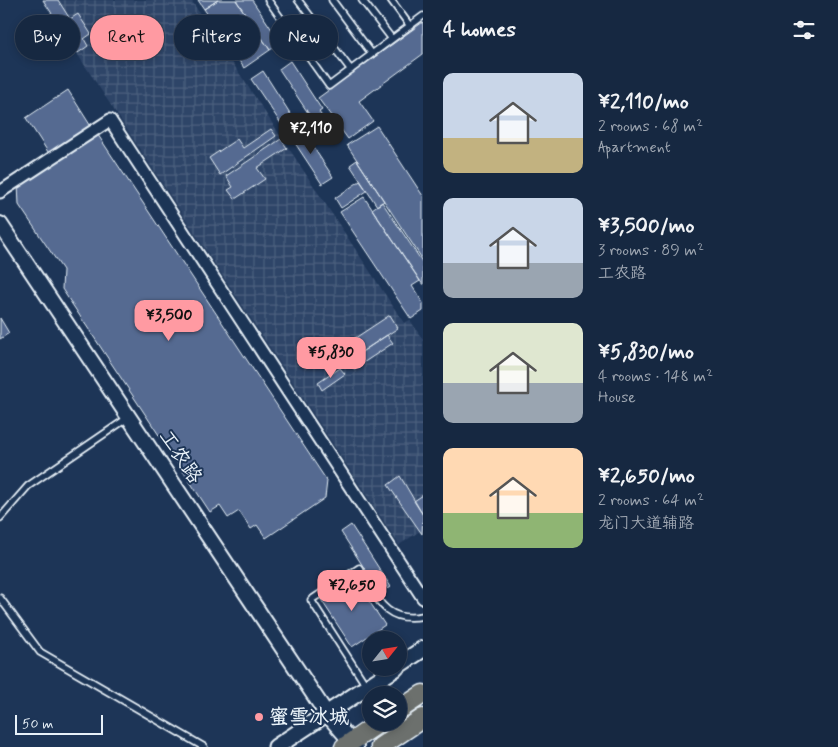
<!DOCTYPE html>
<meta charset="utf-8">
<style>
body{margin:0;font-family:Mynerve,"LXGW WenKai TC",sans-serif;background:#1f3048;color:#f1f3f6;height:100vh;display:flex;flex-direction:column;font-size:19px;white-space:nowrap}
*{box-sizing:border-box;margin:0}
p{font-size:16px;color:#9ea6b1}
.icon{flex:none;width:28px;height:28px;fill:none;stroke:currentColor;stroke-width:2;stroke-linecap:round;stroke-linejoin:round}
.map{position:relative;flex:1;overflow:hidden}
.sheet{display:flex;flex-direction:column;background:#162841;width:415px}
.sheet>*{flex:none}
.hud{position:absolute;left:15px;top:15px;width:332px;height:45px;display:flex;gap:10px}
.needle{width:32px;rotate:60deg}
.fabs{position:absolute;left:362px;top:631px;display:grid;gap:10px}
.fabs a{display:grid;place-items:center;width:45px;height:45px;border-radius:50%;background:#162841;box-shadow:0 2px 8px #0003,0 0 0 1px #35445a;font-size:25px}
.scale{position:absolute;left:15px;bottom:12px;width:88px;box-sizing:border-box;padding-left:5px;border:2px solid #e8f1f8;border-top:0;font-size:14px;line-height:18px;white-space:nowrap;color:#e8f1f8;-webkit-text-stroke:4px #1d3557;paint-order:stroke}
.price{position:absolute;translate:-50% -42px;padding:0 11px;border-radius:10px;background:#ff9aa2;color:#111;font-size:16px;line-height:32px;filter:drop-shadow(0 1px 2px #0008)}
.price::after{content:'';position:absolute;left:50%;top:30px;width:15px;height:11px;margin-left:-8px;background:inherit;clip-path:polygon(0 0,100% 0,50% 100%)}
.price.active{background:#222;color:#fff}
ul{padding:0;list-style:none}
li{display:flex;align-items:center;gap:15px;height:125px;padding:0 20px}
li span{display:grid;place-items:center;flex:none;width:140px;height:100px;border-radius:10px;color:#555}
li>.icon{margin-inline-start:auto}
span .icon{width:60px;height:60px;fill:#fffc;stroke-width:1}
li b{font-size:21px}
h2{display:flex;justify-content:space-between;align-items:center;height:60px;padding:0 20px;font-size:21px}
.chip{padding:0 18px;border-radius:22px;background:#162841;box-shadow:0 2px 8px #0003,0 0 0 1px #35445a;font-size:18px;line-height:45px}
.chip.active{background:#ff9aa2;color:#111}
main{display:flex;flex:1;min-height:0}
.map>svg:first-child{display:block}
.industrial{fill:url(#industrial-grid)}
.building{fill:#546b91;stroke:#e8f1f8}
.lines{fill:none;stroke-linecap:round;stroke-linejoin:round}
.service-casing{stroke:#e8f1f8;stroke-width:9}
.minor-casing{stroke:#e8f1f8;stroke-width:15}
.tertiary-casing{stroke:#e8f1f8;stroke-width:18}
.secondary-casing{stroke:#e8f1f8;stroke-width:19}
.trunk-casing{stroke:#e8f1f8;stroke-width:21}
.service{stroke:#1d3557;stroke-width:5.5}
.minor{stroke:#1d3557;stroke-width:11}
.tertiary{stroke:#1d3557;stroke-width:14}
.secondary{stroke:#1d3557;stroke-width:15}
.trunk{stroke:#6c706d;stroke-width:18}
.poi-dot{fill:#ff9aa2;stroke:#1d3557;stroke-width:2}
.labels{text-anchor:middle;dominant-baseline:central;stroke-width:4;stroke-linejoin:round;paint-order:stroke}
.street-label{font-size:20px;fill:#e8f1f8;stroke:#1d3557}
.poi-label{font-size:20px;font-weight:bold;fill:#e8f1f8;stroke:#1d3557;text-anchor:start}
</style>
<main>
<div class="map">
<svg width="423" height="747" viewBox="0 0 423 747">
<defs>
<pattern id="industrial-grid" width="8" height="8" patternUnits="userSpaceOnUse" patternTransform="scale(1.25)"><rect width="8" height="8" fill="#2e4568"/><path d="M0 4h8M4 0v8" fill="none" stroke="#4c607e"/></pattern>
</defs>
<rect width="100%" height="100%" fill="#1d3557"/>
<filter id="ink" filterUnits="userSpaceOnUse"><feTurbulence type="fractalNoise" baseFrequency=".02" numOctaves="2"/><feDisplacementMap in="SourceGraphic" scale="10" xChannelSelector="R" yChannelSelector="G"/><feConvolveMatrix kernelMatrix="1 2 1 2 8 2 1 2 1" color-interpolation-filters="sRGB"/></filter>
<g filter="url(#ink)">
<!-- industrial -->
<path class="industrial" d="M42 0H191L404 323 410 320 423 340V529L399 545Z"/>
<!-- building -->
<path class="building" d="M43 0H58L70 19 78 14 91 34 84 39 88 46 78 53Z
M198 0H218L204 9Z
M218 0H236L270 50 244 68 204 9Z
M236 0H252L281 43 270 50Z
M423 22V54L359 101 373 121 348 139 318 98Z
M290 61 322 110 319 112 334 135 326 140 279 69Z
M263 71 295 121 284 128 251 79Z
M68 90 92 128 50 155 26 118Z
M377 126 423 196V260L347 145Z
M300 127 333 177 322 184 289 134Z
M271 129 276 136 220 175 209 158 237 139 243 148Z
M96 132 327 481 325 498 266 538 257 525 251 529 239 511 228 518 220 506 210 512 62 289 63 270 19 205 18 184Z
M281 139 287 148 257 168 265 179 235 199 228 190 233 187 226 176Z
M357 160 384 201 377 206 350 165Z
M360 181 367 191 341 208 335 198Z
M364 197 420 281 412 286 423 303V311L411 319 340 212Z
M382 202 423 263V285L372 209Z
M390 315 398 328 348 361 340 348Z
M0 318 9 333 0 339Z
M387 335 393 343 354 369 348 361Z
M340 368 345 374 322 390 318 383Z
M400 476 423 515 422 534 388 485Z
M423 495V515L414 501Z
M351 525 391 587 388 589 384 583 377 588 341 532Z
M353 577 385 625 352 647 320 598Z"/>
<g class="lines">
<defs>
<path id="service" d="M268 0 329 86 423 16
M298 0 351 70
M332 0 372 54
M362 0 392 39
M391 0 410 26
M0 518 28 486 129 417
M0 598 40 652 204 747
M367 687 311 600 359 568C377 597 384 624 423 616"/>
<path id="minor" d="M0 192 110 120 423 598"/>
<path id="tertiary" d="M0 224 326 713 356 747"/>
<path id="secondary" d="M399 665 423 649
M276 747 396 668"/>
<path id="trunk" d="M399 710 423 694
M344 747 380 722
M380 747 423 718"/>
</defs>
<!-- service casing -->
<use href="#service" class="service-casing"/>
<!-- minor casing -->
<use href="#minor" class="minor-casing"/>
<!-- tertiary casing -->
<use href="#tertiary" class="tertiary-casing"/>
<!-- secondary casing -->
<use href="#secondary" class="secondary-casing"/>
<!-- trunk casing -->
<use href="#trunk" class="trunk-casing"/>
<!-- service -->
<use href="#service" class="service"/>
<!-- minor -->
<use href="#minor" class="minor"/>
<!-- tertiary -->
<use href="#tertiary" class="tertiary"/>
<!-- secondary -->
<use href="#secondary" class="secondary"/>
<!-- trunk -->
<use href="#trunk" class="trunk"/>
</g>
</g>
<!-- markers -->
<circle class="poi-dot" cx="259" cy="717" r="5"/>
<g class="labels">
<!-- street labels -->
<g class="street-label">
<text transform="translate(180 457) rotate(56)">工农路</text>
</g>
<!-- poi labels -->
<g class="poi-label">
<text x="269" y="717">蜜雪冰城</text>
</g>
</g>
</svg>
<div class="fabs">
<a><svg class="needle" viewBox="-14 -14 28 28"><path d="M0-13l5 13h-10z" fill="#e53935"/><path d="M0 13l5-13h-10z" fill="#9ea6b1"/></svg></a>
<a><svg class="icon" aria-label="layers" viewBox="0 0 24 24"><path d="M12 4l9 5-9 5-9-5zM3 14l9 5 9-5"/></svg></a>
</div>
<div class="scale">50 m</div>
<b class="price active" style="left:311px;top:155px">¥2,110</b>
<b class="price" style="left:169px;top:342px">¥3,500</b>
<b class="price" style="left:331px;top:379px">¥5,830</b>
<b class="price" style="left:352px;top:612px">¥2,650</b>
<div class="hud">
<a class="chip">Buy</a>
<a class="chip active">Rent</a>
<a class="chip">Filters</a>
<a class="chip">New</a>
</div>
</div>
<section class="sheet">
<h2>4 homes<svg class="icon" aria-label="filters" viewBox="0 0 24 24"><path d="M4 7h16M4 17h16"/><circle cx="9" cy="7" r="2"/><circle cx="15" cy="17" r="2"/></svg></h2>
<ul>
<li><span style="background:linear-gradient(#c9d6e8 65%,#c2b280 0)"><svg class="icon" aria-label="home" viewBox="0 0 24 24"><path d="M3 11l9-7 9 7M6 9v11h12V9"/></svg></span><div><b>¥2,110/mo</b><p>2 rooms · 68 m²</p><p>Apartment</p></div></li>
<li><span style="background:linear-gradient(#c9d6e8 65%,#9aa5b1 0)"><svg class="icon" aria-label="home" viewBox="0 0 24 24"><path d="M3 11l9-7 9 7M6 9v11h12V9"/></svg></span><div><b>¥3,500/mo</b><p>3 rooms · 89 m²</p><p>工农路</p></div></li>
<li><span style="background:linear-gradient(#dfe7d0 60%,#9aa5b1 0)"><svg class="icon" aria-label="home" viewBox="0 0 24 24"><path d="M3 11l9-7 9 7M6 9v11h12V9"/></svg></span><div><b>¥5,830/mo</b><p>4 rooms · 148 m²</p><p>House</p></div></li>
<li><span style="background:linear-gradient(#ffd9b3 65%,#8fb573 0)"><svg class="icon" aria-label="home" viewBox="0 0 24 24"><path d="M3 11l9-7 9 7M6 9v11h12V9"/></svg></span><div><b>¥2,650/mo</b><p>2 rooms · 64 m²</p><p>龙门大道辅路</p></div></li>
</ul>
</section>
</main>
